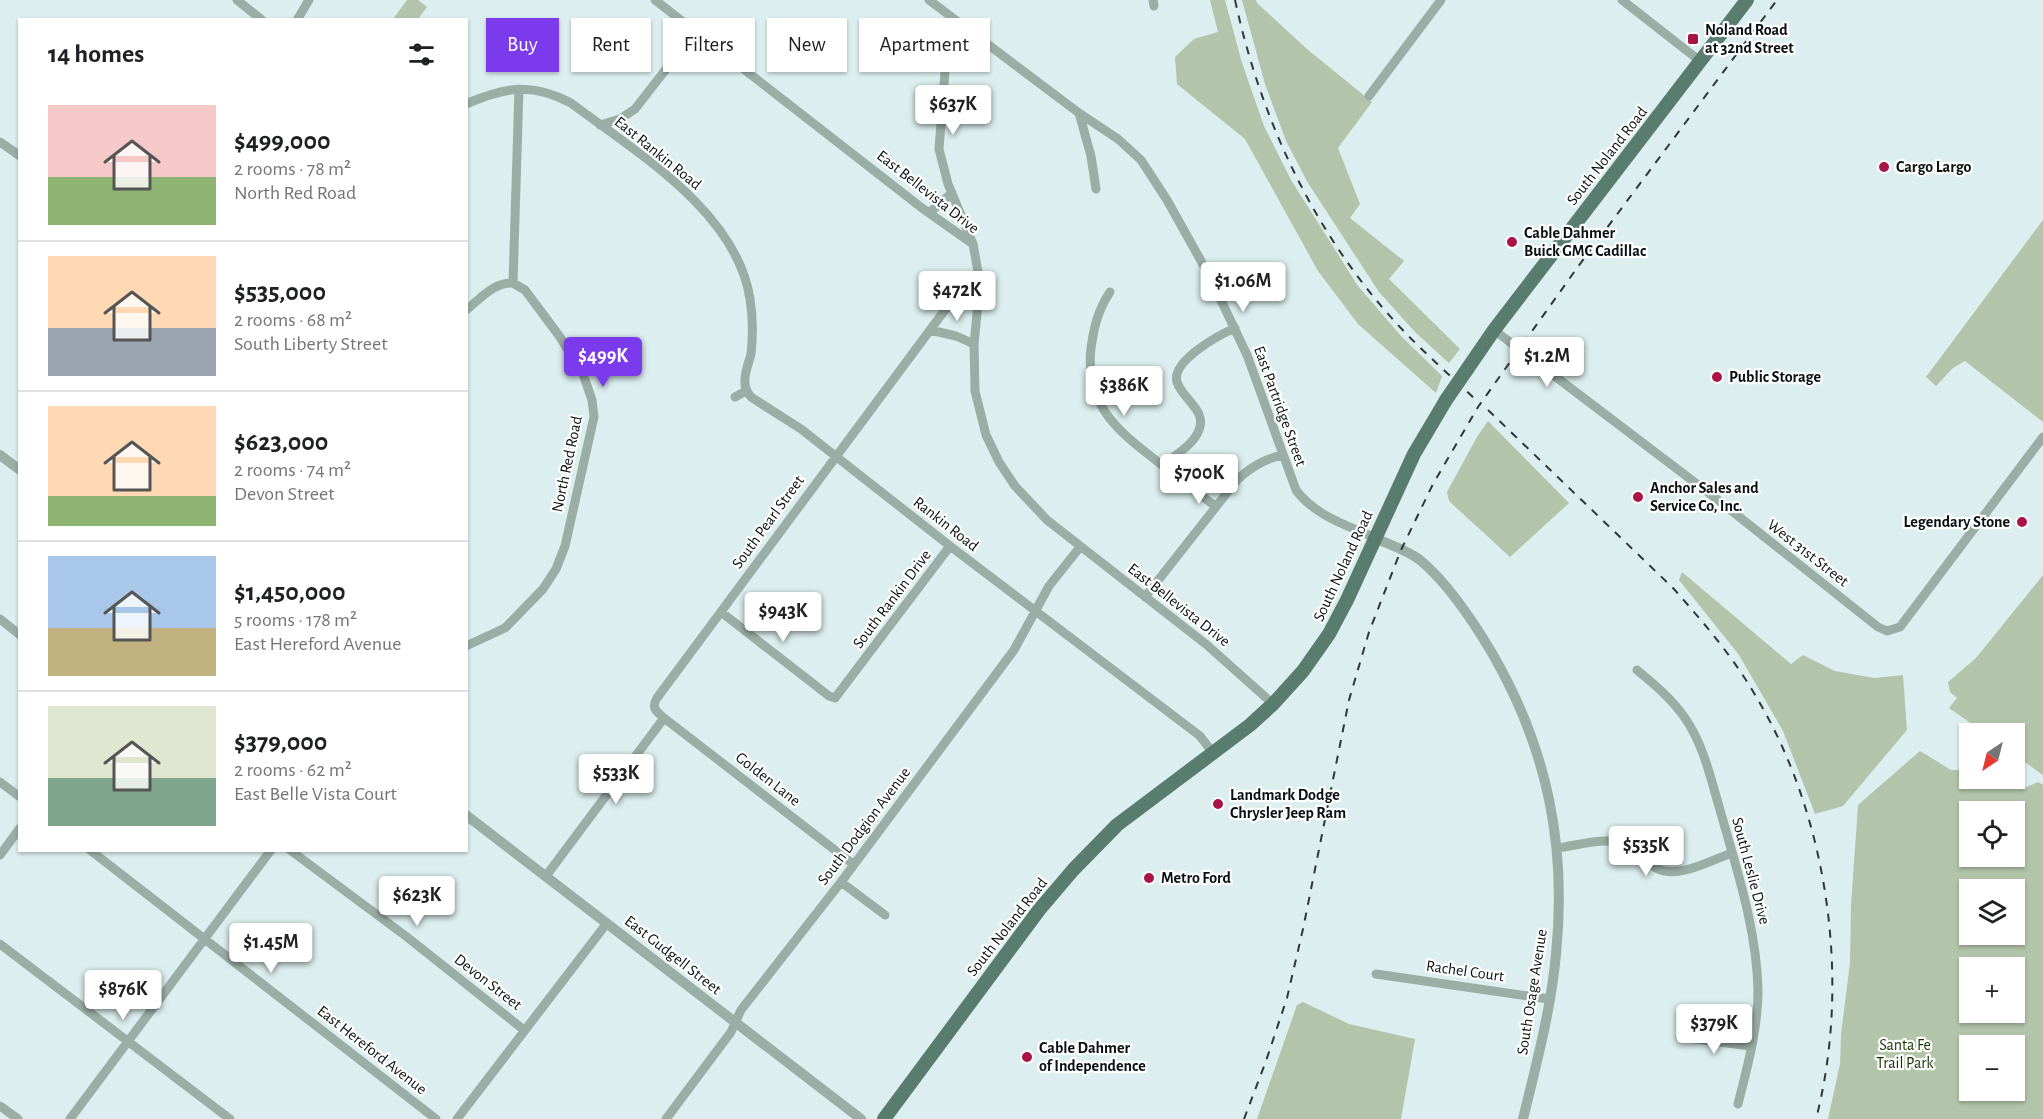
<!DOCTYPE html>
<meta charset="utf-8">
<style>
body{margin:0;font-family:"Alegreya Sans",sans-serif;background:#f2f2f2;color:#202124;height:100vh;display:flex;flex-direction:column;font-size:22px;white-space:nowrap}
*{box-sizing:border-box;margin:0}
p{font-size:20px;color:#757577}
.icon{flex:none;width:33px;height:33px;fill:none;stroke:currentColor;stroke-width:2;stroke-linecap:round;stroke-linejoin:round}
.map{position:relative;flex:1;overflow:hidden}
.side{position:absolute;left:18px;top:18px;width:450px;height:834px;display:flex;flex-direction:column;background:#fff;border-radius:0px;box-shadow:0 2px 4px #0004}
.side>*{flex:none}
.hud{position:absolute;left:486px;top:18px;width:570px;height:54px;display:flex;gap:12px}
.needle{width:39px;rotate:215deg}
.buttons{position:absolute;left:1959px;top:723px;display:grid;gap:12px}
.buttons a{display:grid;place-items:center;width:66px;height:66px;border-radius:0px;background:#fff;box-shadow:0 2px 4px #0004;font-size:30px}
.price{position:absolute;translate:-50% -51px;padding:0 14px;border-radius:6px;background:#fff;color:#222;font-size:20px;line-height:39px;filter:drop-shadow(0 2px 3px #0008)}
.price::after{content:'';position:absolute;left:50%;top:36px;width:18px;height:14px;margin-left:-9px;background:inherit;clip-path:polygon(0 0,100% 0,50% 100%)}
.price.current{background:#7c3aed;color:#fff}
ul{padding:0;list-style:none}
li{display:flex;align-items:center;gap:18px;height:150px;padding:0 30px}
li+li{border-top:2px solid #e0e0e0}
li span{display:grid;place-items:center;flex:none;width:168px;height:120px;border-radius:0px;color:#555}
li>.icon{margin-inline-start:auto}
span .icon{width:72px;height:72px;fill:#fffc;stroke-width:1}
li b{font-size:26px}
h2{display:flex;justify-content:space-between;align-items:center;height:72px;padding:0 30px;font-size:26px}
.chip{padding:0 21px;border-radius:0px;background:#fff;box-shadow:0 2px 4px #0004;font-size:21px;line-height:54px}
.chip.current{background:#7c3aed;color:#fff}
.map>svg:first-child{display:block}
.green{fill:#b2c4a9;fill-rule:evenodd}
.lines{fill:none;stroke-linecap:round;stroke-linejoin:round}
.minor{stroke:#9baea6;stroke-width:9}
.tertiary{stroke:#9baea6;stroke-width:10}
.primary{stroke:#587c6e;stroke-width:14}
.rail{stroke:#2f3737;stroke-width:2;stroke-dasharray:8 8;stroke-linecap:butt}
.primary-bridge{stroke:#587c6e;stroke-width:14}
.poi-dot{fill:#a91446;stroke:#fff;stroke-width:2}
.labels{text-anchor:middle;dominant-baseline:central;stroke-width:4.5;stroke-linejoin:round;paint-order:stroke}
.poi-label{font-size:16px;font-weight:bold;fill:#0b1111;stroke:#fff;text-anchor:start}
.street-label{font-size:16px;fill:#0b1111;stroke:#fff}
.park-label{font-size:16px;fill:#143300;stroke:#fff}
</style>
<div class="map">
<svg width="2043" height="1119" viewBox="0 0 2043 1119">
<rect width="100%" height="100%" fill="#dceeef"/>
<!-- green -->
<path class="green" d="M407 0H418L427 7 418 19H393Z
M1210 0H1225L1242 63 1264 126 1291 180 1358 286 1401 336 1442 376 1436 393 1358 324 1318 271 1245 139 1177 84 1175 57 1194 39 1218 32Z
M1242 0H1256L1257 3 1307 49 1372 102 1338 148 1360 204 1350 218 1404 261 1389 279 1460 349 1449 363 1416 333 1379 292 1308 183 1286 141 1265 84Z
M2043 220V422L1965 361 1953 368 1936 386 1926 377Z
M1488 421 1569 503 1510 557 1449 501 1447 492 1477 437Z
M1682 572 1791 664 1803 655 1835 671 1874 678 1903 675 1907 730 1843 806 1815 814 1783 731 1739 655 1679 580Z
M2043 575V775L2015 755 2014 734 1985 733 1949 708 1957 698 1950 692 1948 682 1976 658Z
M1920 751 1951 770H1969L1970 778 2008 779 2024 788 2038 782 2043 785V1119H1828L1840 1064 1841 1034 1850 963 1851 905 1858 805ZM1970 812H2014V856H1970ZM1970 890H2014V934H1970ZM1970 968H2014V1012H1970ZM1970 1046H2014V1090H1970Z
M1303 1002 1349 1024 1415 1039 1401 1119H1257L1297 1005Z"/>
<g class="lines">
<!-- minor -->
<path class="minor" d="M237 0 262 20
M655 0 922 208 973 244 980 283 974 344 975 391 986 435 999 462 1015 486 1047 520 1207 645 1273 704
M929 0 1079 113 1091 156 1096 189
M1153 0 1154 6
M1622 0 1700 61
M297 20 309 0
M958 23 946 59 939 149 948 184 973 244
M1369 96 1441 0
M466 104C505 87 532 82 571 103 636 152 737 212 750 299 753 317 753 336 751 354 749 362 745 371 745 380 744 387 747 392 751 397L801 429 950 546 1200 736 1213 753
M1079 113 1118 139 1141 160 1167 200 1210 277 1247 355 1296 490C1315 516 1347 525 1375 538
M600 125 620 119 635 109 695 32
M0 142 20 156
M929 213 952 193
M1110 292C1098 310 1094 327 1091 348 1085 402 1114 428 1153 458 1173 474 1194 490 1215 506
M466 310C481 298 494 282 513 283
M930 330 956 336 974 344
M1494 330 1718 500 1878 627 1887 631 1900 627 2043 437
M735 397 746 391
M1163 466C1174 455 1193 446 1199 430 1207 410 1183 400 1177 382 1171 361 1219 335 1235 328
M1145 597 1237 480C1251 467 1263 460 1282 455
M721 612 829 696 835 698 950 546
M0 619 20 635
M466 646 505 628 543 589 556 569 565 546 594 417 592 400 583 374 560 337 525 290 513 283 519 89
M1637 670C1655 685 1672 699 1685 718 1705 747 1712 784 1722 817 1738 873 1757 932 1758 991 1758 1029 1747 1068 1738 1104
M0 782 20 797
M1557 848C1576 846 1603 837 1622 843 1637 848 1644 860 1656 868 1678 880 1711 860 1732 853
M90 850 436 1119
M290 850 407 937 524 1030
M0 855 20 828
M853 864 664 718C656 711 651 708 657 698L959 291 978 272
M546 876 664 718
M841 882 885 915
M0 944 230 1119
M1376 974 1549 999
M1680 1037 1751 1046
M0 1106 18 1119
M70 1119 271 850
M457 1119 607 923
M666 1119 731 1032 741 1010 841 882 1014 650 1049 586 1080 547"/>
<!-- tertiary -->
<path class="tertiary" d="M0 455 20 470
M1375 538C1390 545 1407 550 1420 560 1449 584 1473 621 1492 653 1547 748 1567 845 1556 954 1551 1010 1536 1065 1523 1119
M466 815 861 1119"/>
<!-- primary -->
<path class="primary" d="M1468 368 1494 330 1747 0
M884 1119 1039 910 1073 870 1117 825 1250 725 1273 704 1303 671 1329 634 1347 600 1414 454 1446 400"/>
<!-- rail -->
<path class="rail" d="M1235 0C1261 120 1314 234 1398 325 1423 352 1451 376 1477 401
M1488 410 1673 588C1704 623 1735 659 1758 700 1829 820 1851 984 1816 1119
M1244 1119 1266 1061 1287 998 1303 929 1349 700 1369 632 1401 550 1433 484 1478 407 1577 268 1777 0"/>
<!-- primary-bridge -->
<path class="primary-bridge" d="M1446 400 1468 368"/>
</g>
<!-- markers -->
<g class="poi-dot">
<rect x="1687" y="33" width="12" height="12" rx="3"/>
<circle cx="1884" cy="167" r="6"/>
<circle cx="1512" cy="242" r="6"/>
<circle cx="1717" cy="377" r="6"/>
<circle cx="1638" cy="497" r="6"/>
<circle cx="2022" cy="522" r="6"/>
<circle cx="1218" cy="804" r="6"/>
<circle cx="1149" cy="878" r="6"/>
<circle cx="1027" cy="1057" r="6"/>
</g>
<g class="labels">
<!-- poi labels -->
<g class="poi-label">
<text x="1705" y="30">Noland Road<tspan x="1705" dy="18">at 32nd Street</tspan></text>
<text x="1896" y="167">Cargo Largo</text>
<text x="1524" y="233">Cable Dahmer<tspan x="1524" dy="18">Buick GMC Cadillac</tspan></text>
<text x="1729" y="377">Public Storage</text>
<text x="1650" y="488">Anchor Sales and<tspan x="1650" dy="18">Service Co, Inc.</tspan></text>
<text x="2010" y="522" text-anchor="end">Legendary Stone</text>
<text x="1230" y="795">Landmark Dodge<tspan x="1230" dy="18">Chrysler Jeep Ram</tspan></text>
<text x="1161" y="878">Metro Ford</text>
<text x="1039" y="1048">Cable Dahmer<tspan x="1039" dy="18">of Independence</tspan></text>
</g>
<!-- street labels -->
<g class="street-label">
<text transform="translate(658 153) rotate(39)">East Rankin Road</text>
<text transform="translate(1607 156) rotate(-52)">South Noland Road</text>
<text transform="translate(928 192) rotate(38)">East Bellevista Drive</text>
<text transform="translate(1280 406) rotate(70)">East Partridge Street</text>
<text transform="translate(567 464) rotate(-78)">North Red Road</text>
<text transform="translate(768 522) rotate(-54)">South Pearl Street</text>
<text transform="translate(946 524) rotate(38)">Rankin Road</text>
<text transform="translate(1808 553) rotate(38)">West 31st Street</text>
<text transform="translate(1343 566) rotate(-65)">South Noland Road</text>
<text transform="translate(892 599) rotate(-53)">South Rankin Drive</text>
<text transform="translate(1179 605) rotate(38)">East Bellevista Drive</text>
<text transform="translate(768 779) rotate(38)">Golden Lane</text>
<text transform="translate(864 826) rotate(-53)">South Dodgion Avenue</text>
<text transform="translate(1751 871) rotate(75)">South Leslie Drive</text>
<text transform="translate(1007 927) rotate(-52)">South Noland Road</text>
<text transform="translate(673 955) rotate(38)">East Gudgell Street</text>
<text transform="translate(1465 971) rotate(8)">Rachel Court</text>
<text transform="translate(488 982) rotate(38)">Devon Street</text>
<text transform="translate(1532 992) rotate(-81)">South Osage Avenue</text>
<text transform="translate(372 1050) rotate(38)">East Hereford Avenue</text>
</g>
<!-- park labels -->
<g class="park-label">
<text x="1905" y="1045">Santa Fe<tspan x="1905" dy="18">Trail Park</tspan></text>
</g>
</g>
</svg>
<div class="buttons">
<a><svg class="needle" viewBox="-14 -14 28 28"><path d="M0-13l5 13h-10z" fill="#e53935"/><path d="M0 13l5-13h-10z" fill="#757577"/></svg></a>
<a><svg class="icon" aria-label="locate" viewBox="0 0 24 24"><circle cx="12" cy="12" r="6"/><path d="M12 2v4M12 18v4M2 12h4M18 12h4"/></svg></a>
<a><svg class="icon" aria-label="layers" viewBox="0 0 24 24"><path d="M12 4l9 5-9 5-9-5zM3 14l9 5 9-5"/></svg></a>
<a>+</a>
<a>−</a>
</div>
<b class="price" style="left:953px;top:136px">$637K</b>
<b class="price" style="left:1243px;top:313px">$1.06M</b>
<b class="price" style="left:957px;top:322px">$472K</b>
<b class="price current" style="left:603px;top:388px">$499K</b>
<b class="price" style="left:1547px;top:388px">$1.2M</b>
<b class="price" style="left:1124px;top:417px">$386K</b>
<b class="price" style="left:1199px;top:505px">$700K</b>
<b class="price" style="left:783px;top:643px">$943K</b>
<b class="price" style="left:616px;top:805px">$533K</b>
<b class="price" style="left:1646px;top:877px">$535K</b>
<b class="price" style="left:417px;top:927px">$623K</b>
<b class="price" style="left:271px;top:974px">$1.45M</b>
<b class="price" style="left:123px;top:1021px">$876K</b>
<b class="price" style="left:1714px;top:1055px">$379K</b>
<div class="hud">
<a class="chip current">Buy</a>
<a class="chip">Rent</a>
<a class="chip">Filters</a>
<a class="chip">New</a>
<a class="chip">Apartment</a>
</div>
<section class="side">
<h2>14 homes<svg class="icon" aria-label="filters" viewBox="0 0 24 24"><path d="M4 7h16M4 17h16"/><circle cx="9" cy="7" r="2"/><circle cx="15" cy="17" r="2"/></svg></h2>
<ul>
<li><span style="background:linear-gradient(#f6c9c9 60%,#8fb573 0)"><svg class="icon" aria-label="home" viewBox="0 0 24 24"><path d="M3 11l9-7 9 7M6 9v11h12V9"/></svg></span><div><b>$499,000</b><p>2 rooms · 78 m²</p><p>North Red Road</p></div></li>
<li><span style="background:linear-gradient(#ffd9b3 60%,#9aa5b1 0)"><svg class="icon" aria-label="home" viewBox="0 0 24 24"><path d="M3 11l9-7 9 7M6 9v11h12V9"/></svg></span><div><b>$535,000</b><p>2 rooms · 68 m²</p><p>South Liberty Street</p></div></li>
<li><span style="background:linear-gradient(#ffd9b3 75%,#8fb573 0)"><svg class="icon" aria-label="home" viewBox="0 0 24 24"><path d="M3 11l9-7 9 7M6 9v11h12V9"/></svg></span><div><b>$623,000</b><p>2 rooms · 74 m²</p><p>Devon Street</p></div></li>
<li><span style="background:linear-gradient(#a9c7e8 60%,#c2b280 0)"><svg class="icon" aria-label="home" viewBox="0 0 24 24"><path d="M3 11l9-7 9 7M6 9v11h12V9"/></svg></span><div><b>$1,450,000</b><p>5 rooms · 178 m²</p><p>East Hereford Avenue</p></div></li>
<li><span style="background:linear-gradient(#dfe7d0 60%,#7fa58c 0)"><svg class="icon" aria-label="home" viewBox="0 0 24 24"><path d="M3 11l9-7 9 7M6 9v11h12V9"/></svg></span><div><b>$379,000</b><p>2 rooms · 62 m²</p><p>East Belle Vista Court</p></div></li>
</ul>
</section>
</div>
